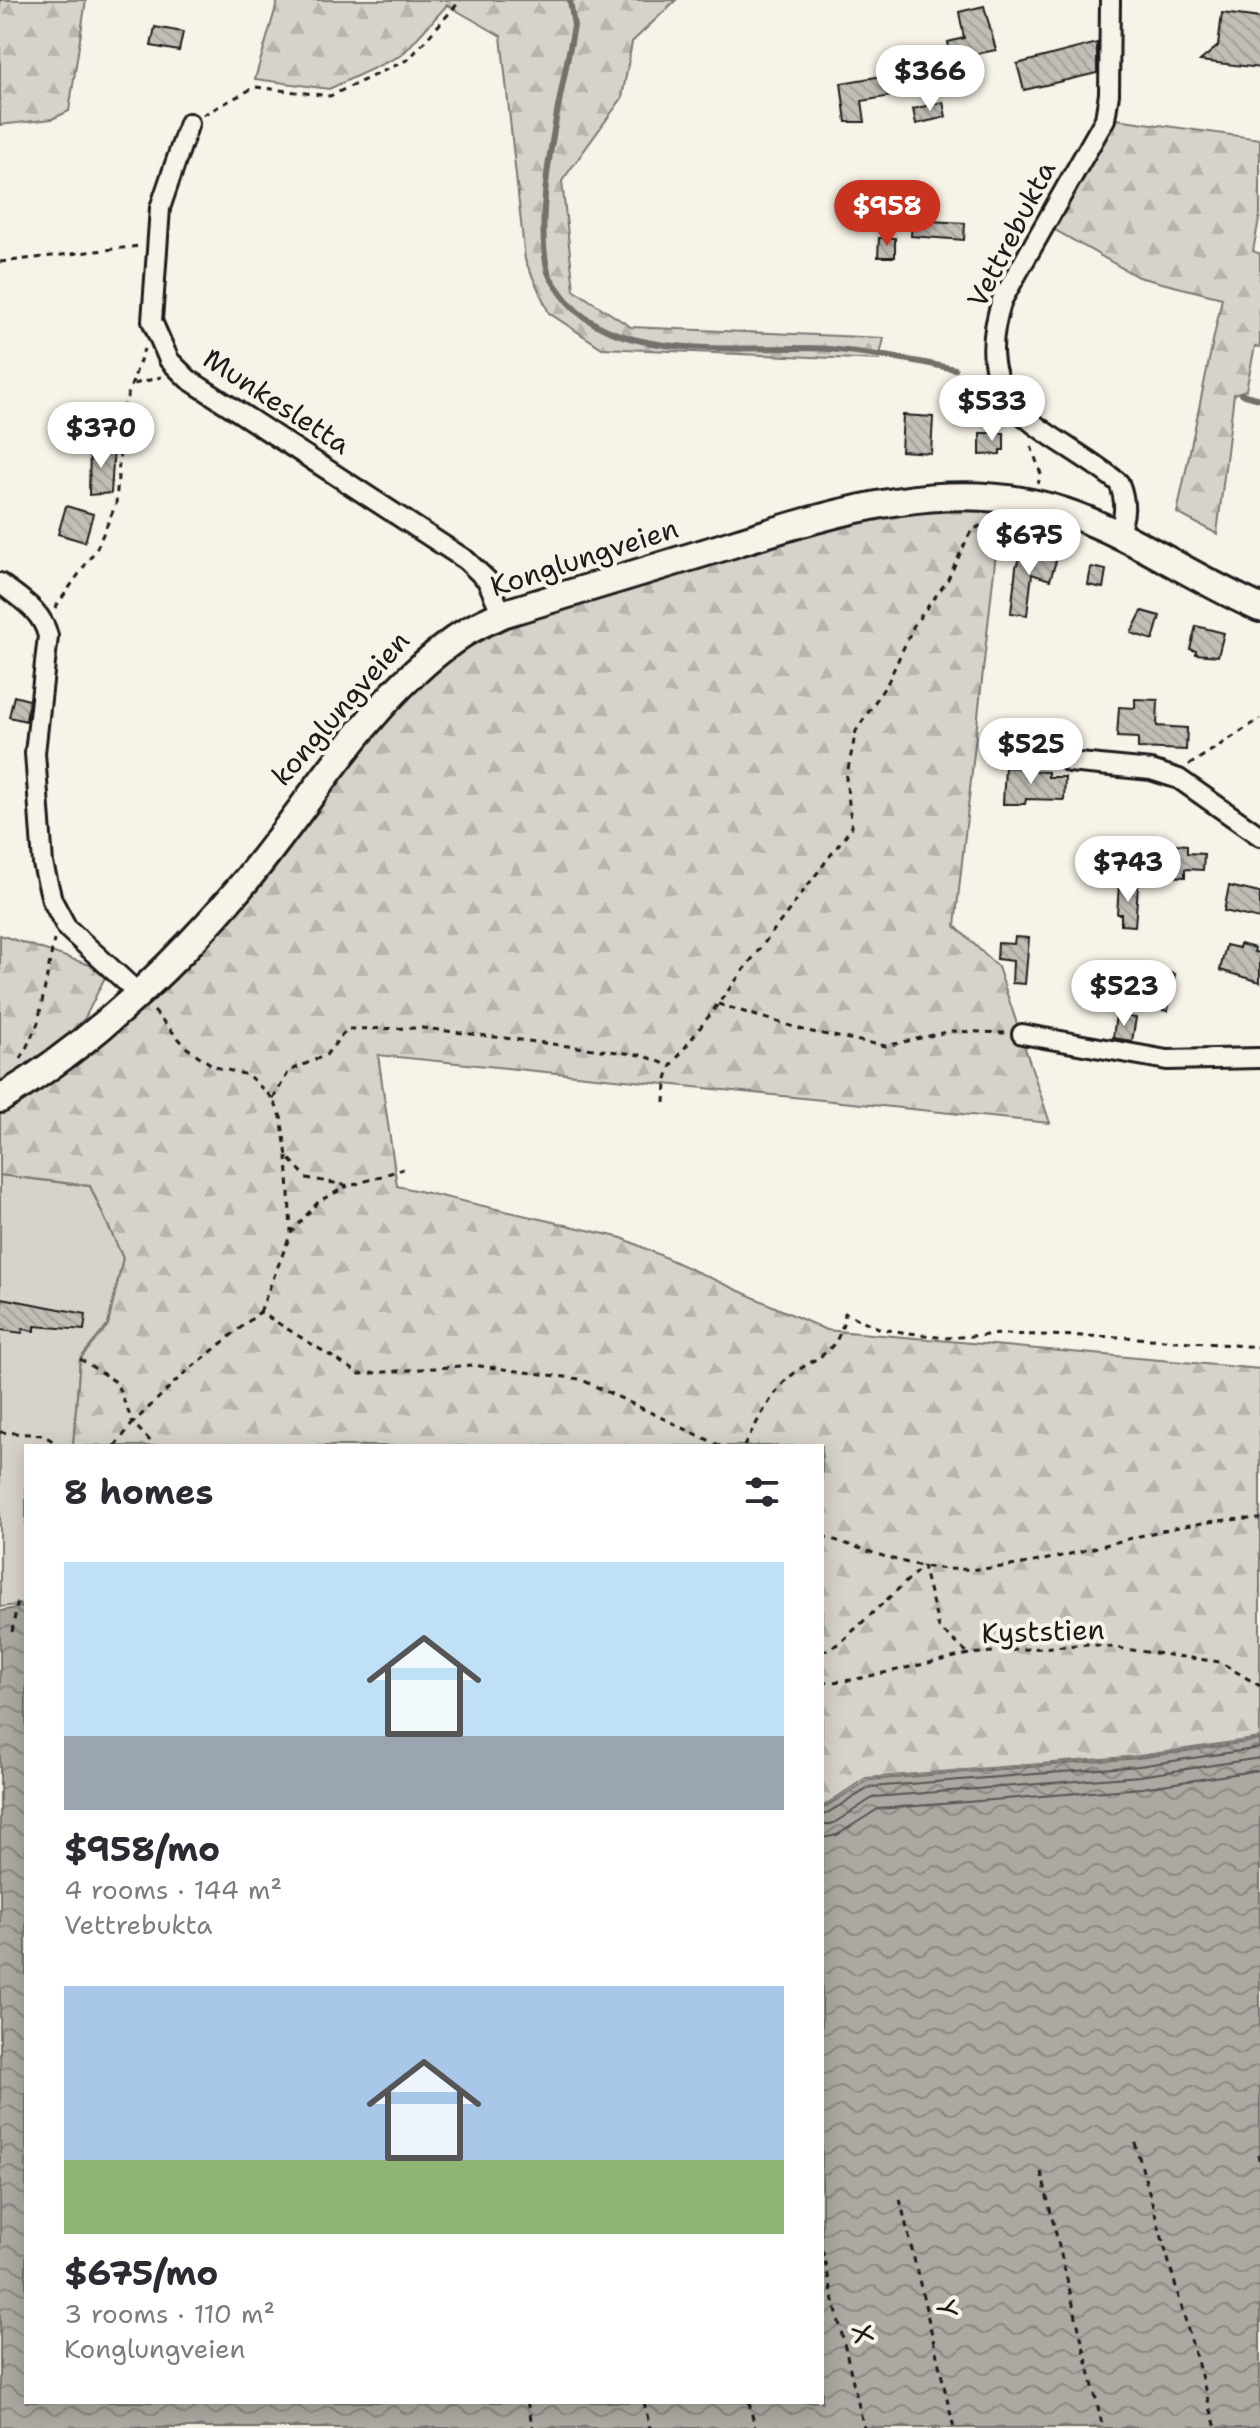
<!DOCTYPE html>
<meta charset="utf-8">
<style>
body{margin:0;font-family:"Shantell Sans",sans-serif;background:#f7f7f7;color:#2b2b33;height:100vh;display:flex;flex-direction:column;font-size:30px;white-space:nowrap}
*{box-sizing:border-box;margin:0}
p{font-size:26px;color:#7c7c81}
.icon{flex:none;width:44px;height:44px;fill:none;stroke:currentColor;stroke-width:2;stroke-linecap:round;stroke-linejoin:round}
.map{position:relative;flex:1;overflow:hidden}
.details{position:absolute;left:24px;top:1444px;width:800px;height:960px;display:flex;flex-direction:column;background:#fff;border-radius:0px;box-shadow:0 4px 20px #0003}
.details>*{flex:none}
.price{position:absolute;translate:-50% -68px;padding:0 18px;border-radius:28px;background:#fff;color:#222;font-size:26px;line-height:52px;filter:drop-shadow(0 2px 4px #0008)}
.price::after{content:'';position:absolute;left:50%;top:48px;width:24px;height:18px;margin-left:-12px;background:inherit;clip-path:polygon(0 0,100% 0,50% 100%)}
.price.active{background:#c8321e;color:#fff}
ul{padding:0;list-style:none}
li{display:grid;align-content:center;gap:16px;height:424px;padding:0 40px}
li span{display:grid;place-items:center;height:248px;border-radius:0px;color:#555}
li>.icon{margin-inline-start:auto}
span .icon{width:144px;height:144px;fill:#fffc;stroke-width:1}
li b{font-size:34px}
h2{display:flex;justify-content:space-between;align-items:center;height:96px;padding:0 40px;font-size:34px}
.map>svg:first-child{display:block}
.green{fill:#d7d3cb;stroke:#7a7874;stroke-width:2}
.forest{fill:url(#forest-firs);stroke:#7a7874;stroke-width:2}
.water{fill:url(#water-waves);stroke:#72716c;stroke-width:2}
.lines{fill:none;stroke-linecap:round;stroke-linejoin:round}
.shore{stroke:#565452;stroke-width:2}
.stream{stroke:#72716c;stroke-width:6}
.building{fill:url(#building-back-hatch);stroke:#1c1c1c;stroke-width:2}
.street-casing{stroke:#1c1c1c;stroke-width:24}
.secondary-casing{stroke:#1c1c1c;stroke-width:32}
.path{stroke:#1c1c1c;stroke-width:3;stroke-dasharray:6 6;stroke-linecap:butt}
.street{stroke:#f7f3e8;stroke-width:18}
.secondary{stroke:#f7f3e8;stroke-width:26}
.labels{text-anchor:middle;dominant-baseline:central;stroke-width:8;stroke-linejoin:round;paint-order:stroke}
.street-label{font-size:28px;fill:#1c1c1c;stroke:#f7f3e8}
</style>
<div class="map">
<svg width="1260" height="2428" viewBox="0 0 1260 2428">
<defs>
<pattern id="forest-firs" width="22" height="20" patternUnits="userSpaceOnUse" patternTransform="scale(2)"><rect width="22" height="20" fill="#d7d3cb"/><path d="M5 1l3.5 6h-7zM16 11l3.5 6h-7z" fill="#b8b5ae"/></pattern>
<pattern id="water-waves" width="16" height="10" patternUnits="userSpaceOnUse" patternTransform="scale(2)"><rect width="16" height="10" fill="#aca9a2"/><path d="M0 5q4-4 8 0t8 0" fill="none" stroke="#8b8983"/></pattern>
<pattern id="building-back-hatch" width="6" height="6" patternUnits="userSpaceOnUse" patternTransform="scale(2)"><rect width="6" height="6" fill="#c0beb5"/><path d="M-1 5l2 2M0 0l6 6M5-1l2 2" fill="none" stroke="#a4a39b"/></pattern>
</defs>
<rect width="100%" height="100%" fill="#f7f3e8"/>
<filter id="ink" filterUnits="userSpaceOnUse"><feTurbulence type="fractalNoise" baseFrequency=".0125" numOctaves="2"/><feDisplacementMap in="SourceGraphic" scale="16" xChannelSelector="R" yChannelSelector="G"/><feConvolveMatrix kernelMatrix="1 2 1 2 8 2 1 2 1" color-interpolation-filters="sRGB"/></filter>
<g filter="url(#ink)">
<!-- green -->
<path class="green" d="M0 1175 90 1186 123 1258 108 1325 80 1359 73 1446H26V1604L0 1607Z"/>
<!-- forest -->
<path class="forest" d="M0 0H86L69 111 52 119 0 125Z
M278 0H676L632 42 622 98 562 181 574 290 631 327 884 338 879 360 602 348 549 313 525 260 501 36 447 5 402 55 329 89 255 79Z
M1109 118 1260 139V214L1253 251 1260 254V347L1255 346 1246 390 1234 394 1217 534 1177 513 1222 298 1138 277 1050 227Z
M938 482 1019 492 998 534 955 926 998 967 1050 1123 378 1055 397 1186 622 1238 826 1330 1260 1369V1738L1139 1756 866 1778 822 1807V1446H73L80 1359 108 1325 123 1258 90 1186 0 1175V1101L90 1034 181 935 394 688 457 640 549 602Z
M0 935 108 971 85 1018 0 1099Z"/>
<!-- water -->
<path class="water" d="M26 1606V2402H822V1809L868 1780 1138 1758 1260 1740V2428H0V1611Z"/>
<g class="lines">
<!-- shore -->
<path class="shore" d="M822 1816 871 1787 1139 1766 1260 1748
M822 1826 834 1823 874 1797 1140 1776 1260 1758
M822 1838 837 1835 878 1809 1142 1788 1260 1770"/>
<!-- stream -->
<path class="stream" d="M570 0 574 26C562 93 532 208 548 272 550 279 557 287 561 293 611 368 749 343 829 349 872 353 913 360 955 369
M1241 394 1260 399"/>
</g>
<!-- building -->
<path class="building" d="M984 6 996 50 951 59 948 42 964 38 959 12Z
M1222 13 1260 18V68L1200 61 1218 46Z
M155 27 183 32 179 51 151 46Z
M1097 43V73L1024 90 1017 64Z
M894 74 897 95 862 101 865 122H846L841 83Z
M943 102 946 117 916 124 913 109Z
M912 220 965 223 964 240 911 236Z
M879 238H895V257H878Z
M958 388 977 391 974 408 956 405Z
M903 415 933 417 931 453 901 451Z
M980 433H1004V450H1000V454L980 455Z
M90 447H114L111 493 89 495Z
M66 506 93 514 85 542 58 534Z
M1023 547 1057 558 1050 580 1032 574 1027 615 1011 613 1016 567Z
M1091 567 1106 570 1103 588 1088 585Z
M1142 611 1160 616 1153 640 1131 633Z
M1196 626 1224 633 1218 656 1196 654V651L1190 649Z
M14 696 29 700 26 721 9 717Z
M1135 699 1158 700 1157 726 1187 728 1186 750 1138 748V738L1117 737 1119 707 1135 708Z
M1005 767 1028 768V771L1048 772V777H1065L1064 800 1026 799 1025 804H1003Z
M1165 843 1187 845V853L1204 854 1203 870 1185 869V877L1162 876Z
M1119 885 1138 886 1135 926 1121 925V914H1117Z
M1229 886 1260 893V919L1224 911Z
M1015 937 1029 938 1025 984 1012 983 1013 961 997 959 998 943 1014 944Z
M1240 944 1255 948 1254 952 1260 953V982L1220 970 1226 945 1239 948Z
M1152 970 1175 974 1168 1011 1128 1004 1133 979 1150 982Z
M1116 1015 1136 1018 1132 1041 1113 1038Z
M2 1298 86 1314 84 1330 35 1326V1331L23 1329 22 1333 0 1330Z"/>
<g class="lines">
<defs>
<path id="street" d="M1110 0 1109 94 1105 119 1002 300C965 413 1050 426 1119 483 1127 503 1125 516 1118 535
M189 123 160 208 152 321 169 360 188 379 466 560 487 580 502 614
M0 583C20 599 42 610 48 636L35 753 43 864 52 900 67 928 138 993
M1069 762 1151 770 1179 779 1260 836
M1022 1034 1167 1060 1260 1058"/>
<path id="secondary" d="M0 1099C95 1042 177 963 248 878 314 798 369 701 454 640 468 629 486 622 502 614 571 593 641 572 710 551 823 516 947 472 1065 512 1133 535 1194 579 1260 608"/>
</defs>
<!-- street casing -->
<use href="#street" class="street-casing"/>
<!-- secondary casing -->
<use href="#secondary" class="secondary-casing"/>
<!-- path -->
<path class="path" d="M203 115 255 87 330 96 409 59 461 0
M0 262 140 246
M134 384 161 377
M1031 446 1041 474 1038 484
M55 608 97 548 116 504 123 409 144 349
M1189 765 1260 719
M718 1004 807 1031 886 1046 951 1031 1006 1033
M154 1011 187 1048 215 1067 248 1075 273 1099 281 1117 287 1156 307 1178 350 1186 403 1169
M21 1059 38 1023 54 940
M273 1099 289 1071 326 1055 347 1029 422 1028 642 1055 671 1066
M665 1103 666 1082 671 1066 852 827 846 779 856 731 888 682 914 625 947 581 971 531 989 521
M287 1156 291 1232
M260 1312 291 1233 319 1201 348 1186
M80 1359 116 1382 133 1423 180 1377 260 1312 360 1374 472 1365 580 1379 721 1446
M0 1432 43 1435 61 1446
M115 1446 133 1423 155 1446
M744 1446C755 1426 766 1404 781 1386 808 1354 838 1363 845 1313L881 1329 945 1338 1001 1334 1123 1337 1260 1347
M822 1536C855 1546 889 1560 922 1566 1037 1585 1147 1516 1260 1519
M12 1632 18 1599
M822 1652 840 1643 923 1566 939 1628 969 1654
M822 1683 852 1680 969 1654 1088 1644 1220 1662 1260 1686
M1135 2143 1216 2428
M1258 2154 1260 2163
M1041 2172 1103 2428
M900 2199 954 2428
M822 2250 864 2428
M527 2402 533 2428
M644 2402 650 2428
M749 2402 755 2428"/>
<!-- street -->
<use href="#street" class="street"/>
<!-- secondary -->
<use href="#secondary" class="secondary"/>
</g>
</g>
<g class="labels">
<!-- street labels -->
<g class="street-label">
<text transform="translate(1011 234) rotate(-63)">Vettrebukta</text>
<text transform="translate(277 401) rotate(33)">Munkesletta</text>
<text transform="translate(584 557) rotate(-18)">Konglungveien</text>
<text transform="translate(340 708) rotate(-49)">konglungveien</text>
<text transform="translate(1043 1631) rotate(-2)">Kyststien</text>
<text transform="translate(947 2309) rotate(77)">Y</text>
<text transform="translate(863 2334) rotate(77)">X</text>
</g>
</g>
</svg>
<b class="price" style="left:930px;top:113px">$366</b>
<b class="price active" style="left:887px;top:248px">$958</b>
<b class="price" style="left:992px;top:443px">$533</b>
<b class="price" style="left:101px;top:470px">$370</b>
<b class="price" style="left:1029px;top:577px">$675</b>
<b class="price" style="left:1031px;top:786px">$525</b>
<b class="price" style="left:1128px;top:904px">$743</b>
<b class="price" style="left:1124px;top:1028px">$523</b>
<section class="details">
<h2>8 homes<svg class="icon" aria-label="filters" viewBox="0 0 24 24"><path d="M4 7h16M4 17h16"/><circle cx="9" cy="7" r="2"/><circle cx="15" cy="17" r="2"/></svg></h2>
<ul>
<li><span style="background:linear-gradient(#bfe0f5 70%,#9aa5b1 0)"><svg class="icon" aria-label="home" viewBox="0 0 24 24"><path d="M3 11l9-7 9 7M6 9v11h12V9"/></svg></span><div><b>$958/mo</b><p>4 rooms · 144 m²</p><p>Vettrebukta</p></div></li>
<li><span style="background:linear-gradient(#a9c7e8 70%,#8fb573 0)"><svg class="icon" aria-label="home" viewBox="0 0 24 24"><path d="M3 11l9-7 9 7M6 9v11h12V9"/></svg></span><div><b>$675/mo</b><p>3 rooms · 110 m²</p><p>Konglungveien</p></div></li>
</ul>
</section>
</div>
